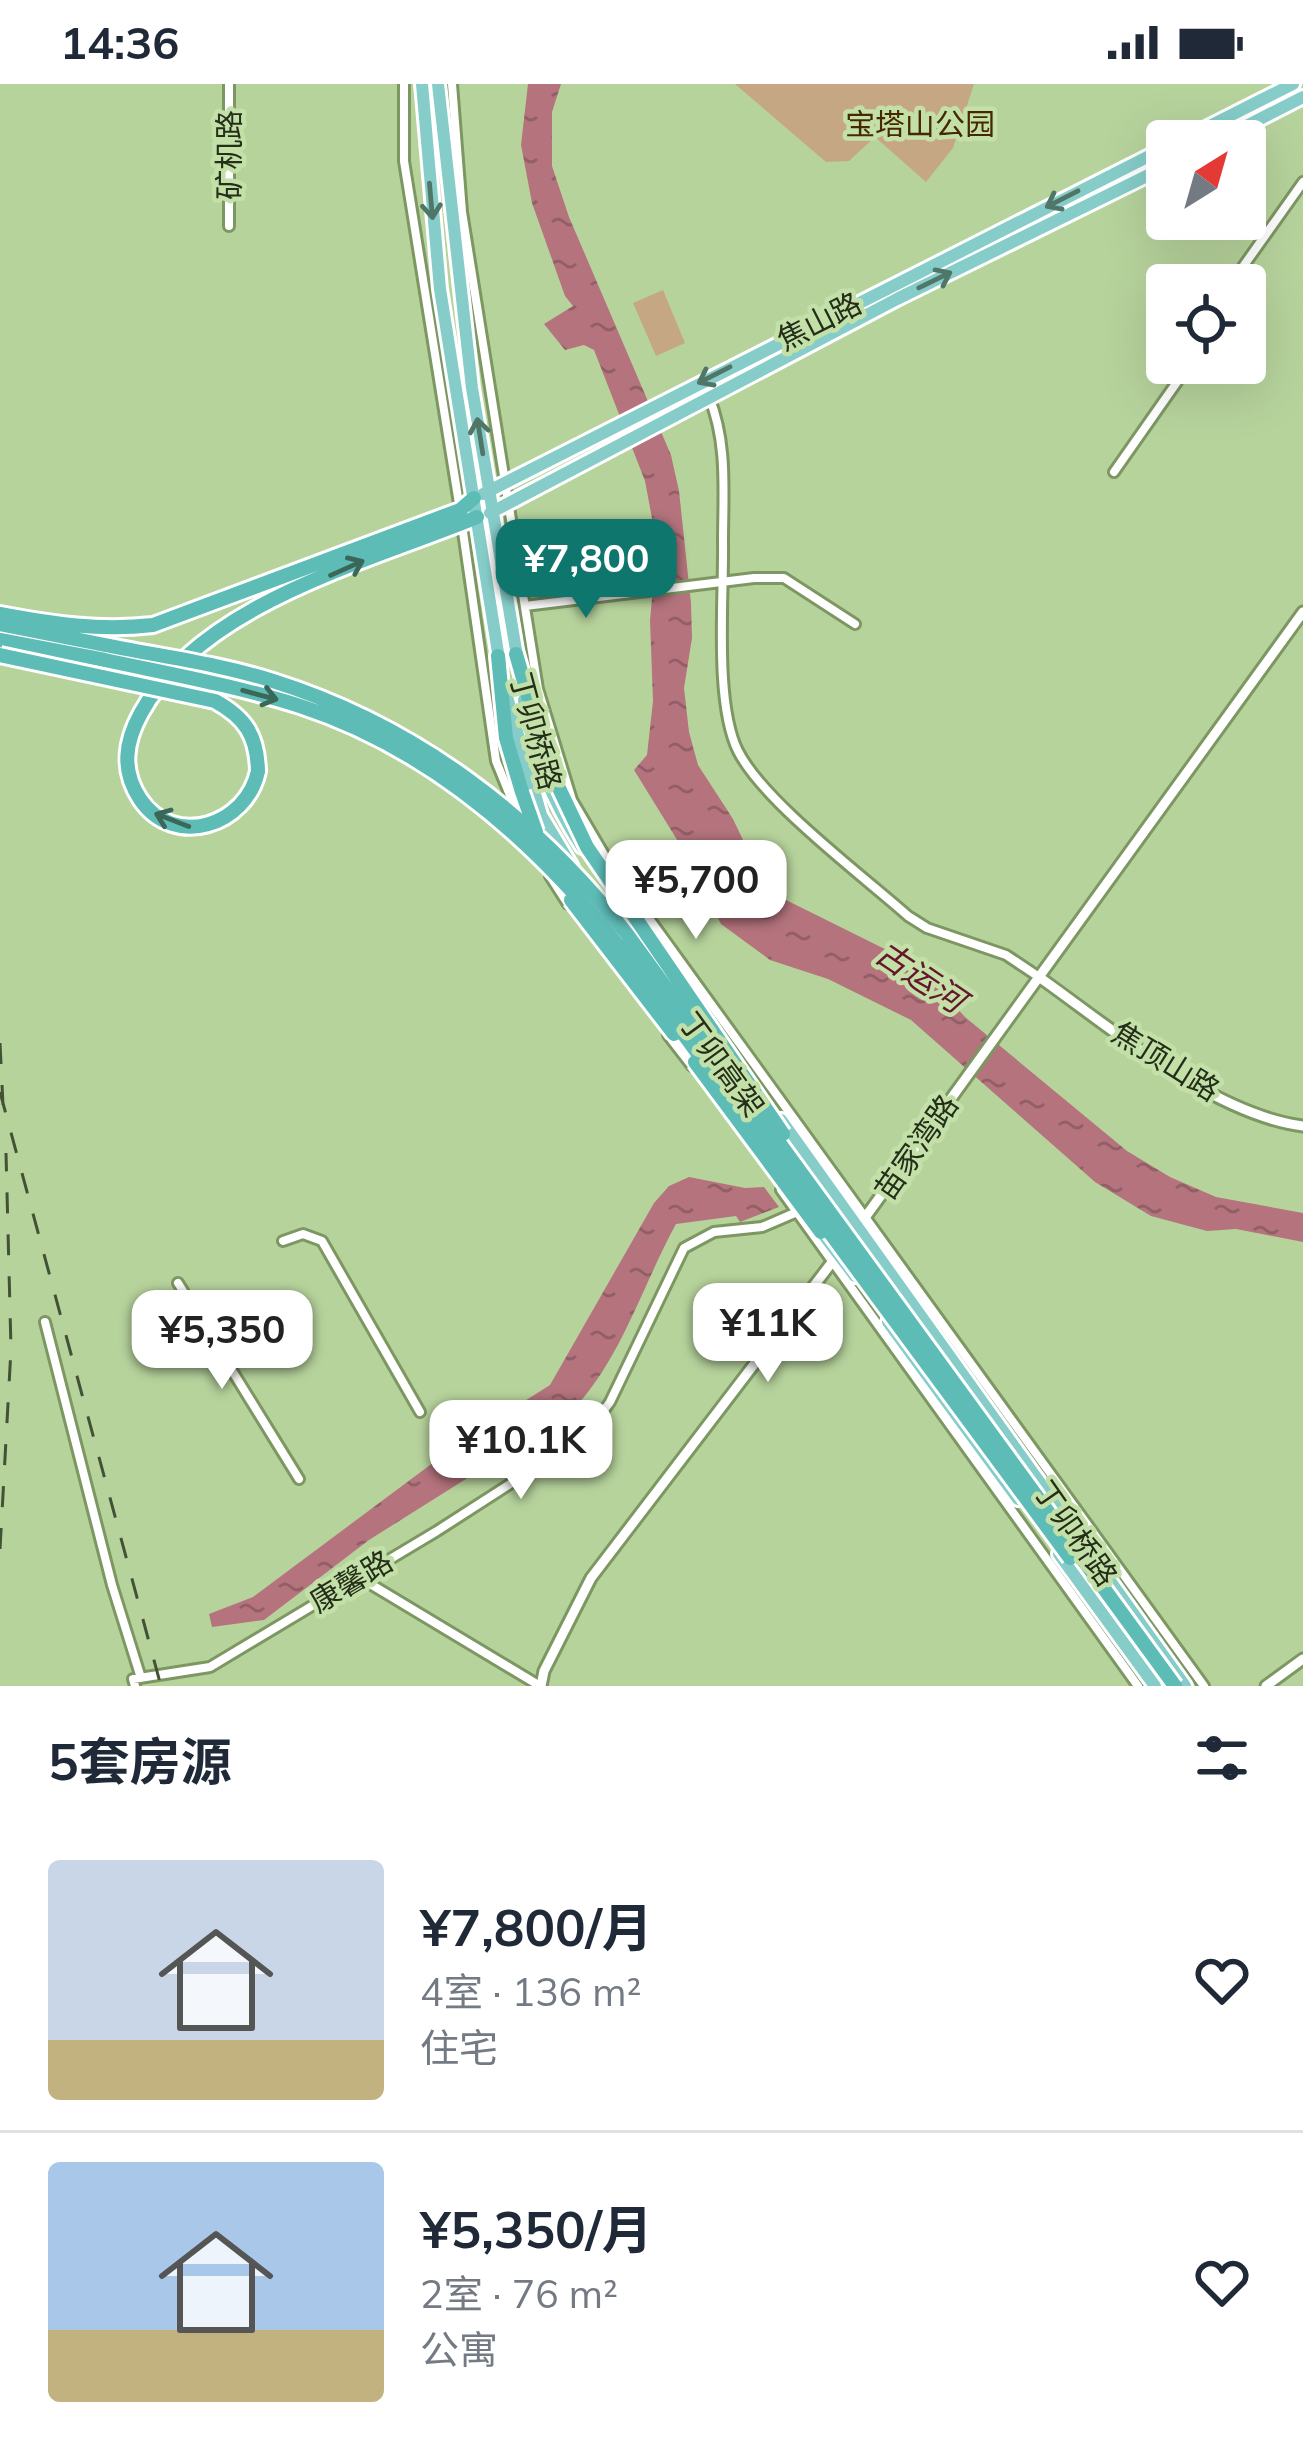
<!DOCTYPE html>
<html lang="zh">
<meta charset="utf-8">
<style>
body{margin:0;font-family:Mulish,"Noto Sans SC",sans-serif;background:#f6f6f7;color:#1f2937;height:100vh;display:flex;flex-direction:column;font-size:45px;white-space:nowrap}
*{box-sizing:border-box;margin:0}
p{font-size:39px;color:#747a83}
.icon{flex:none;width:66px;height:66px;fill:none;stroke:currentColor;stroke-width:2;stroke-linecap:round;stroke-linejoin:round}
.map{position:relative;height:1602px;overflow:hidden}
.sheet{display:flex;flex-direction:column;background:#fff;flex:1}
.sheet>*{flex:none}
.needle{width:78px;rotate:37deg}
.buttons{position:absolute;left:1146px;top:36px;display:grid;gap:24px}
.buttons a{display:grid;place-items:center;width:120px;height:120px;border-radius:12px;background:#fff;box-shadow:0 12px 48px #0002;font-size:60px}
.price{position:absolute;translate:-50% -102px;padding:0 27px;border-radius:24px;background:#fff;color:#222;font-size:39px;line-height:78px;filter:drop-shadow(0 3px 6px #0008)}
.price::after{content:'';position:absolute;left:50%;top:72px;width:36px;height:27px;margin-left:-18px;background:inherit;clip-path:polygon(0 0,100% 0,50% 100%)}
.price.selected{background:#0f766e;color:#fff}
ul{padding:0;list-style:none}
li{display:flex;align-items:center;gap:36px;height:300px;padding:0 48px}
li+li{border-top:3px solid #e0e1e3}
li span{display:grid;place-items:center;flex:none;width:336px;height:240px;border-radius:12px;color:#555}
li>.icon{margin-inline-start:auto}
span .icon{width:144px;height:144px;fill:#fffc;stroke-width:1}
li b{font-size:51px}
h2{display:flex;justify-content:space-between;align-items:center;height:144px;padding:0 48px;font-size:51px}
.status{display:flex;justify-content:space-between;align-items:center;height:84px;padding:0 60px;background:#fff;direction:ltr}
.status svg{height:33px;fill:currentColor}
.map>svg:first-child{display:block}
.park{fill:#c6a784}
.water{fill:url(#water-ripples)}
.lines{fill:none;stroke-linecap:round;stroke-linejoin:round}
.minor-casing{stroke:#7d9763;stroke-width:14}
.tertiary-casing{stroke:#7d9763;stroke-width:15}
.primary-casing{stroke:#fff;stroke-width:18}
.trunk-casing{stroke:#fff;stroke-width:20}
.minor{stroke:#fff;stroke-width:8}
.tertiary{stroke:#fff;stroke-width:9}
.primary{stroke:#86cdc9;stroke-width:12}
.trunk{stroke:#5ebcb7;stroke-width:14}
.rail{stroke:#435135;stroke-width:3;stroke-dasharray:21 21;stroke-linecap:butt}
.trunk-bridge-casing{stroke:#fff;stroke-width:20;stroke-linecap:butt}
.trunk-bridge{stroke:#5ebcb7;stroke-width:14}
.oneway{stroke:#507668}
.oneway2{stroke:#3b6758}
.labels{text-anchor:middle;dominant-baseline:central;stroke-width:9;stroke-linejoin:round;paint-order:stroke}
.park-label{font-size:30px;fill:#462900;stroke:#c4e0a9}
.street-label{font-size:30px;fill:#242e19;stroke:#c4e0a9}
.water-label{font-size:33px;font-style:italic;fill:#66162b;stroke:#c4e0a9}
</style>
<div class="status"><b>14:36</b><svg viewBox="0 0 49 12"><path d="M0 12V9h3v3zM5 12V6h3v6zM10 12V3h3v9zM15 12V0h3v12zM26 1h20v11H26zM47 4h2v5h-2z"/></svg></div>
<div class="map">
<svg width="1303" height="1602" viewBox="0 0 1303 1602">
<defs>
<pattern id="water-ripples" width="26" height="14" patternUnits="userSpaceOnUse" patternTransform="scale(3)"><rect width="26" height="14" fill="#b4737d"/><path d="M2 4q2-2 4 0t4 0M15 11q2-2 4 0t4 0" fill="none" stroke="#925f66"/></pattern>
</defs>
<rect width="100%" height="100%" fill="#b7d39c"/>
<!-- park -->
<path class="park" d="M735 0H974L953 64 926 98 875 53 849 77 826 78Z
M663 206 685 259 656 272 633 219Z"/>
<!-- water -->
<path class="water" d="M528 0H561L552 28V82L569 133 671 371 679 407 691 519 692 554 684 604 689 648 698 681 733 735 756 783 780 813 917 881 965 933 1127 1067 1170 1093 1216 1113 1303 1129V1158L1236 1145 1207 1147 1151 1132 1095 1098 911 936 828 895 770 876 721 840 684 767 634 686 647 671 653 617 650 536 657 461 645 397 594 266 584 261 565 266 544 240 573 222 565 212 532 119 521 61Z
M689 1093 745 1104 764 1103 779 1123 740 1138 736 1132 676 1140C641 1204 621 1277 569 1330L369 1456 264 1536 212 1543 209 1530 253 1513 469 1352 550 1301 654 1119 669 1102Z"/>
<g class="lines">
<defs>
<path id="minor" d="M229 0V142
M404 0V77L460 426
M452 0 462 128 538 605 572 716 609 779 1204 1602
M1230 201 1303 98
M709 313C728 359 723 409 723 458 724 513 714 619 738 667 763 717 863 792 908 832L927 844 1006 871 1039 893
M1114 388 1177 298 1186 279
M462 441 496 677 518 731
M525 522 754 494H784L855 540
M550 792 568 820
M668 951 692 982
M781 1106 1138 1602
M283 1157 303 1150 322 1157 420 1328
M178 1199 299 1395
M45 1238 112 1501 141 1594
M357 1492 540 1602
M135 1602 133 1595 210 1583 437 1447 586 1351 610 1318 684 1164 714 1148 762 1143 797 1128"/>
<path id="tertiary" d="M1039 893C1111 944 1214 1031 1303 1042
M856 1146 1303 528
M541 1602 544 1587 591 1494 839 1169
M1266 1602 1303 1575"/>
<path id="primary" d="M422 0 440 205 500 581
M438 0 472 304 518 578
M1180 57 1293 0
M1217 57 1303 13
M483 410 1167 63
M490 429 897 215 1167 82
M507 613 541 731 572 783
M524 616C533 671 552 716 582 763
M781 1036 1185 1602
M817 1142 855 1192
M888 1238 1018 1415
M1059 1470 1155 1602"/>
<path id="trunk" d="M0 530C53 540 100 547 153 541L460 426 474 414
M0 540 110 562
M0 556 105 576
M516 570 548 681
M498 572 506 654 522 708
M258 687C247 741 174 766 140 715 121 686 125 658 141 629 201 519 368 478 477 433"/>
</defs>
<!-- minor casing -->
<use href="#minor" class="minor-casing"/>
<!-- tertiary casing -->
<use href="#tertiary" class="tertiary-casing"/>
<!-- primary casing -->
<use href="#primary" class="primary-casing"/>
<!-- trunk casing -->
<use href="#trunk" class="trunk-casing"/>
<!-- minor -->
<use href="#minor" class="minor"/>
<!-- tertiary -->
<use href="#tertiary" class="tertiary"/>
<!-- primary -->
<use href="#primary" class="primary"/>
<!-- trunk -->
<use href="#trunk" class="trunk"/>
<!-- rail -->
<path class="rail" d="M0 959 3 1021
M0 1008 161 1602
M0 1465 11 1265 6 1069"/>
<defs>
<path id="trunk-bridge" d="M110 562C164 573 220 580 273 597 416 642 534 732 627 850L1175 1602
M0 571 215 617C246 634 257 652 258 687
M105 576C170 590 237 602 300 622 429 664 534 756 617 860L1070 1474
M548 681 587 763 783 1050
M522 708 536 748
M571 816 674 950
M695 978 821 1148"/>
</defs>
<!-- trunk-bridge casing -->
<use href="#trunk-bridge" class="trunk-bridge-casing"/>
<!-- trunk-bridge -->
<use href="#trunk-bridge" class="trunk-bridge"/>
</g>
<!-- one-way arrows -->
<defs><path id="oneway-shaft" d="M-6 0H5M1.5-3L5.5 0L1.5 3" fill="none" stroke-width="1.6" stroke-linecap="round" stroke-linejoin="round" transform="scale(3)"/></defs>
<g class="oneway">
<use href="#oneway-shaft" transform="translate(1062 115) rotate(153)"/>
<use href="#oneway-shaft" transform="translate(431 117) rotate(85)"/>
<use href="#oneway-shaft" transform="translate(935 196) rotate(-26)"/>
<use href="#oneway-shaft" transform="translate(714 291) rotate(153)"/>
<use href="#oneway-shaft" transform="translate(480 352) rotate(-99)"/>
</g>
<g class="oneway2">
<use href="#oneway-shaft" transform="translate(347 484) rotate(-24)"/>
<use href="#oneway-shaft" transform="translate(260 611) rotate(15)"/>
<use href="#oneway-shaft" transform="translate(172 736) rotate(-159)"/>
</g>
<g class="labels">
<!-- park labels -->
<g class="park-label">
<text x="920" y="40">宝塔山公园</text>
</g>
<!-- street labels -->
<g class="street-label">
<text transform="translate(229 71) rotate(-90)">矿机路</text>
<text transform="translate(819 237) rotate(-27)">焦山路</text>
<text transform="translate(536 647) rotate(75)">丁卯桥路</text>
<text transform="translate(1166 977) rotate(32)">焦顶山路</text>
<text transform="translate(722 980) rotate(54)">丁卯高架</text>
<text transform="translate(916 1063) rotate(-55)">苗家湾路</text>
<text transform="translate(1076 1449) rotate(55)">丁卯桥路</text>
<text transform="translate(351 1497) rotate(-31)">康馨路</text>
</g>
<!-- water labels -->
<g class="water-label">
<text transform="translate(921 892) rotate(34)">古运河</text>
</g>
</g>
</svg>
<div class="buttons">
<a><svg class="needle" viewBox="-14 -14 28 28"><path d="M0-13l5 13h-10z" fill="#e53935"/><path d="M0 13l5-13h-10z" fill="#747a83"/></svg></a>
<a><svg class="icon" aria-label="locate" viewBox="0 0 24 24"><circle cx="12" cy="12" r="6"/><path d="M12 2v4M12 18v4M2 12h4M18 12h4"/></svg></a>
</div>
<b class="price selected" style="left:586px;top:537px">¥7,800</b>
<b class="price" style="left:696px;top:858px">¥5,700</b>
<b class="price" style="left:768px;top:1301px">¥11K</b>
<b class="price" style="left:222px;top:1308px">¥5,350</b>
<b class="price" style="left:521px;top:1418px">¥10.1K</b>
</div>
<section class="sheet">
<h2>5套房源<svg class="icon" aria-label="filters" viewBox="0 0 24 24"><path d="M4 7h16M4 17h16"/><circle cx="9" cy="7" r="2"/><circle cx="15" cy="17" r="2"/></svg></h2>
<ul>
<li><span style="background:linear-gradient(#c9d6e8 75%,#c2b280 0)"><svg class="icon" aria-label="home" viewBox="0 0 24 24"><path d="M3 11l9-7 9 7M6 9v11h12V9"/></svg></span><div><b>¥7,800/月</b><p>4室 · 136 m²</p><p>住宅</p></div><svg class="icon" aria-label="heart" viewBox="0 0 24 24"><path d="M12 20l-8-8c-3-5 5-10 8-4 3-6 11-1 8 4z"/></svg></li>
<li><span style="background:linear-gradient(#a9c7e8 70%,#c2b280 0)"><svg class="icon" aria-label="home" viewBox="0 0 24 24"><path d="M3 11l9-7 9 7M6 9v11h12V9"/></svg></span><div><b>¥5,350/月</b><p>2室 · 76 m²</p><p>公寓</p></div><svg class="icon" aria-label="heart" viewBox="0 0 24 24"><path d="M12 20l-8-8c-3-5 5-10 8-4 3-6 11-1 8 4z"/></svg></li>
</ul>
</section>
